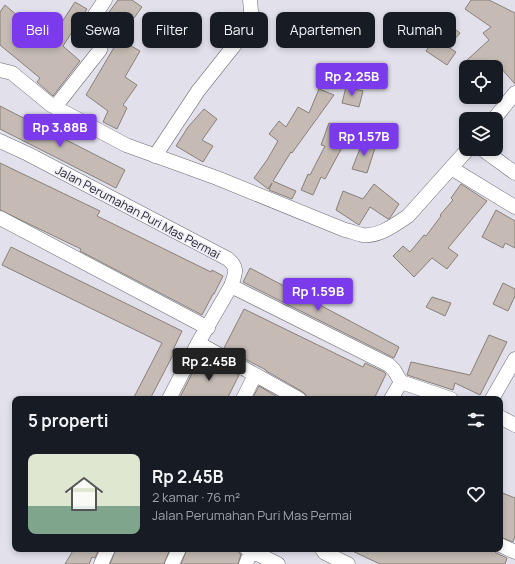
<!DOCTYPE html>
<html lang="id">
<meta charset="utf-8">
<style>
body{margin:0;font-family:Manrope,sans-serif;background:#20242c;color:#f1f3f6;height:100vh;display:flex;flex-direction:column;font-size:15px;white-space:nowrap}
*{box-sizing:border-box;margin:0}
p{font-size:13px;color:#9ea1a6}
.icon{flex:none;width:22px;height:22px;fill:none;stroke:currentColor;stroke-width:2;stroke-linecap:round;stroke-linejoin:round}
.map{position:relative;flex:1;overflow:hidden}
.panel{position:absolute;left:12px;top:396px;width:491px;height:156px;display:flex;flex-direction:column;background:#171b24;border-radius:8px;box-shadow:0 2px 6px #0003}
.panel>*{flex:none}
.banner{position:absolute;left:12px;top:12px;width:491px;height:36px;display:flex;gap:8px}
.tools{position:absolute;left:459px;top:60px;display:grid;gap:8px}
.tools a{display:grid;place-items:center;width:44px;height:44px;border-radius:8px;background:#171b24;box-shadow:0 2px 6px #0003;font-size:20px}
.price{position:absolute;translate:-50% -34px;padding:0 9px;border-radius:4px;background:#7c3aed;color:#fff;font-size:13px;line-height:26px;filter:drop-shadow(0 1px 2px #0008)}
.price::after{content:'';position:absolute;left:50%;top:24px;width:12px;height:9px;margin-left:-6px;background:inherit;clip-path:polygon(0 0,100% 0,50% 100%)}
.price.active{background:#222;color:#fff}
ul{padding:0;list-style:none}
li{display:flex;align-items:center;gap:12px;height:100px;padding:0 16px}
li span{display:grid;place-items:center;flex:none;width:112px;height:80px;border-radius:8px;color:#555}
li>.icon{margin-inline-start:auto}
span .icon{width:48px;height:48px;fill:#fffc;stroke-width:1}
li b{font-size:17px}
h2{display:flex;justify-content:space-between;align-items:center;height:48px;padding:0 16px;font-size:17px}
.tag{padding:0 14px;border-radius:8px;background:#171b24;box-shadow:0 2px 6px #0003;font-size:14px;line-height:36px}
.tag.active{background:#7c3aed;color:#fff}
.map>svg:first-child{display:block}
.building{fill:#c5bbb4;stroke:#888079}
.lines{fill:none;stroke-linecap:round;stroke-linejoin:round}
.minor-casing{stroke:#6c6a74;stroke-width:15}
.minor{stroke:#fff;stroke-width:14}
.labels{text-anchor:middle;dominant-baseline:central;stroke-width:3;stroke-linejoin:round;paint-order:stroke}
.street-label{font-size:12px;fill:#27262a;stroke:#efedf8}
</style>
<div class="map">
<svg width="515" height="564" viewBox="0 0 515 564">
<rect width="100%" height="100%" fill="#e2e0eb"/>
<!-- building -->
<path class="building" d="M118 0H132L142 7 134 18 127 14 110 33 106 30 101 23Z
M471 0H489L515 13V84L500 67H473L467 60 489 40 483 33 491 27 465 9Z
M75 2 87 9 63 46 80 61 53 96 37 82 40 78 0 45V12L5 5 46 40 53 29 56 31Z
M441 18 460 33 448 47 456 52 447 65 426 51 439 32 433 27Z
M119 39 140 51 125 77 137 85 123 105 127 108 117 129 103 122 108 111 86 95Z
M346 87 363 91 359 107 342 103Z
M319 89 334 95 292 153 291 152 273 181 296 191 292 199 269 190 272 183 268 189 254 178 267 160 278 141 269 134 279 121 286 127 298 107 309 113Z
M0 106 125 170 116 188 0 129Z
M204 109 217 119 202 140 213 146 203 162 176 146 188 127Z
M329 123 353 127 325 179 321 177 313 195 301 190 308 174 310 175 325 146 321 145Z
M363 141 376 145 367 173 352 169Z
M0 163 100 211 97 216 211 272 212 270 223 276 214 294H213L202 315 80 251 81 249 0 210Z
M374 184 399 204 390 218 388 219 370 207 359 225 336 210 343 191 363 199Z
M461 184 487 201 448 248 458 255 447 269 432 258 414 277 393 256 403 246 410 252 424 235 426 236 441 216 440 215 453 200 451 198Z
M496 210 515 221V248L505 243 503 248 482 237Z
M11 247 182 331 172 352 174 353 150 399H133L162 343 2 265Z
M250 268 399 347 394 358 243 282Z
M503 283 515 289V296L508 311 493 304Z
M432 297 451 303 445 316 426 307Z
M244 309 363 367 365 363 384 372 386 374 374 399H307L306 395 303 392 266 371V370L224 348Z
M489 335 507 342 480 395 455 383 453 390 407 375 411 362 470 375Z
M201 356 239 375 227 399H179Z
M259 386 281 399H252Z
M500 492 515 498V536L513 542 500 537Z
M74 549H99L95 558 92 557 89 564H65Z
M116 549H170L164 564H110Z
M187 549H239V553L241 554 238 564H181Z
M348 549H493L496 553 507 558 505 564H380Z"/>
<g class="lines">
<defs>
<path id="minor" d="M0 70 12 73 51 105 126 145 217 178 345 230C351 231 357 234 363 235 379 237 396 224 408 216L468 149
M55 107 100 50 102 40 91 23 92 19 105 0
M494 119 515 93
M0 141 28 154 228 259C239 268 235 274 231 286
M482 149 515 173
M155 156 198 91 233 47 252 21 250 0
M451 168 515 207
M0 218 208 328
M401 382 451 399
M169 399 198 343
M243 399 255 375
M299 399 198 343 231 286 389 365 394 370 401 382 391 399
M492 399 515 359
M500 417 515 425
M500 545 515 552
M247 549 278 564
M322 549 325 553 348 564
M101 564 108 549
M172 564 179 549
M246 564 251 551"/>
</defs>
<!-- minor casing -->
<use href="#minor" class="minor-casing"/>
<!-- minor -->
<use href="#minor" class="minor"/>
</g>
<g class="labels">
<!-- street labels -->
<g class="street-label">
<text transform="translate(138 212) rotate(28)">Jalan Perumahan Puri Mas Permai</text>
</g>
</g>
</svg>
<div class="tools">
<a><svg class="icon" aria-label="locate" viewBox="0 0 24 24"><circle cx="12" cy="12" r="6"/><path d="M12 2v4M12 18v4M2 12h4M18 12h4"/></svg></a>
<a><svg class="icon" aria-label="layers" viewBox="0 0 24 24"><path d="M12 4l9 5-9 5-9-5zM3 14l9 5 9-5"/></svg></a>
</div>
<b class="price" style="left:352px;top:97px">Rp 2.25B</b>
<b class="price" style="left:60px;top:148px">Rp 3.88B</b>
<b class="price" style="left:364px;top:157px">Rp 1.57B</b>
<b class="price" style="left:318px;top:312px">Rp 1.59B</b>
<b class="price active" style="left:209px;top:382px">Rp 2.45B</b>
<div class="banner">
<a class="tag active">Beli</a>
<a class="tag">Sewa</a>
<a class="tag">Filter</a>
<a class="tag">Baru</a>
<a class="tag">Apartemen</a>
<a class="tag">Rumah</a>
</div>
<section class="panel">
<h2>5 properti<svg class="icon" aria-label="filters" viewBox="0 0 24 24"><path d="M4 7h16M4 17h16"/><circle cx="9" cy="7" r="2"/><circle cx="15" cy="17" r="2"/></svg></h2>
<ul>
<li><span style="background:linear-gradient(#dfe7d0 65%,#7fa58c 0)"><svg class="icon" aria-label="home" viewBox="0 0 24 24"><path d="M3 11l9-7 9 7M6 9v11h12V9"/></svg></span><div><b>Rp 2.45B</b><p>2 kamar · 76 m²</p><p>Jalan Perumahan Puri Mas Permai</p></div><svg class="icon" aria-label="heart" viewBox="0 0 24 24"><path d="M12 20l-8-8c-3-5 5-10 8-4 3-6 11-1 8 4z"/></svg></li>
</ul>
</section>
</div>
